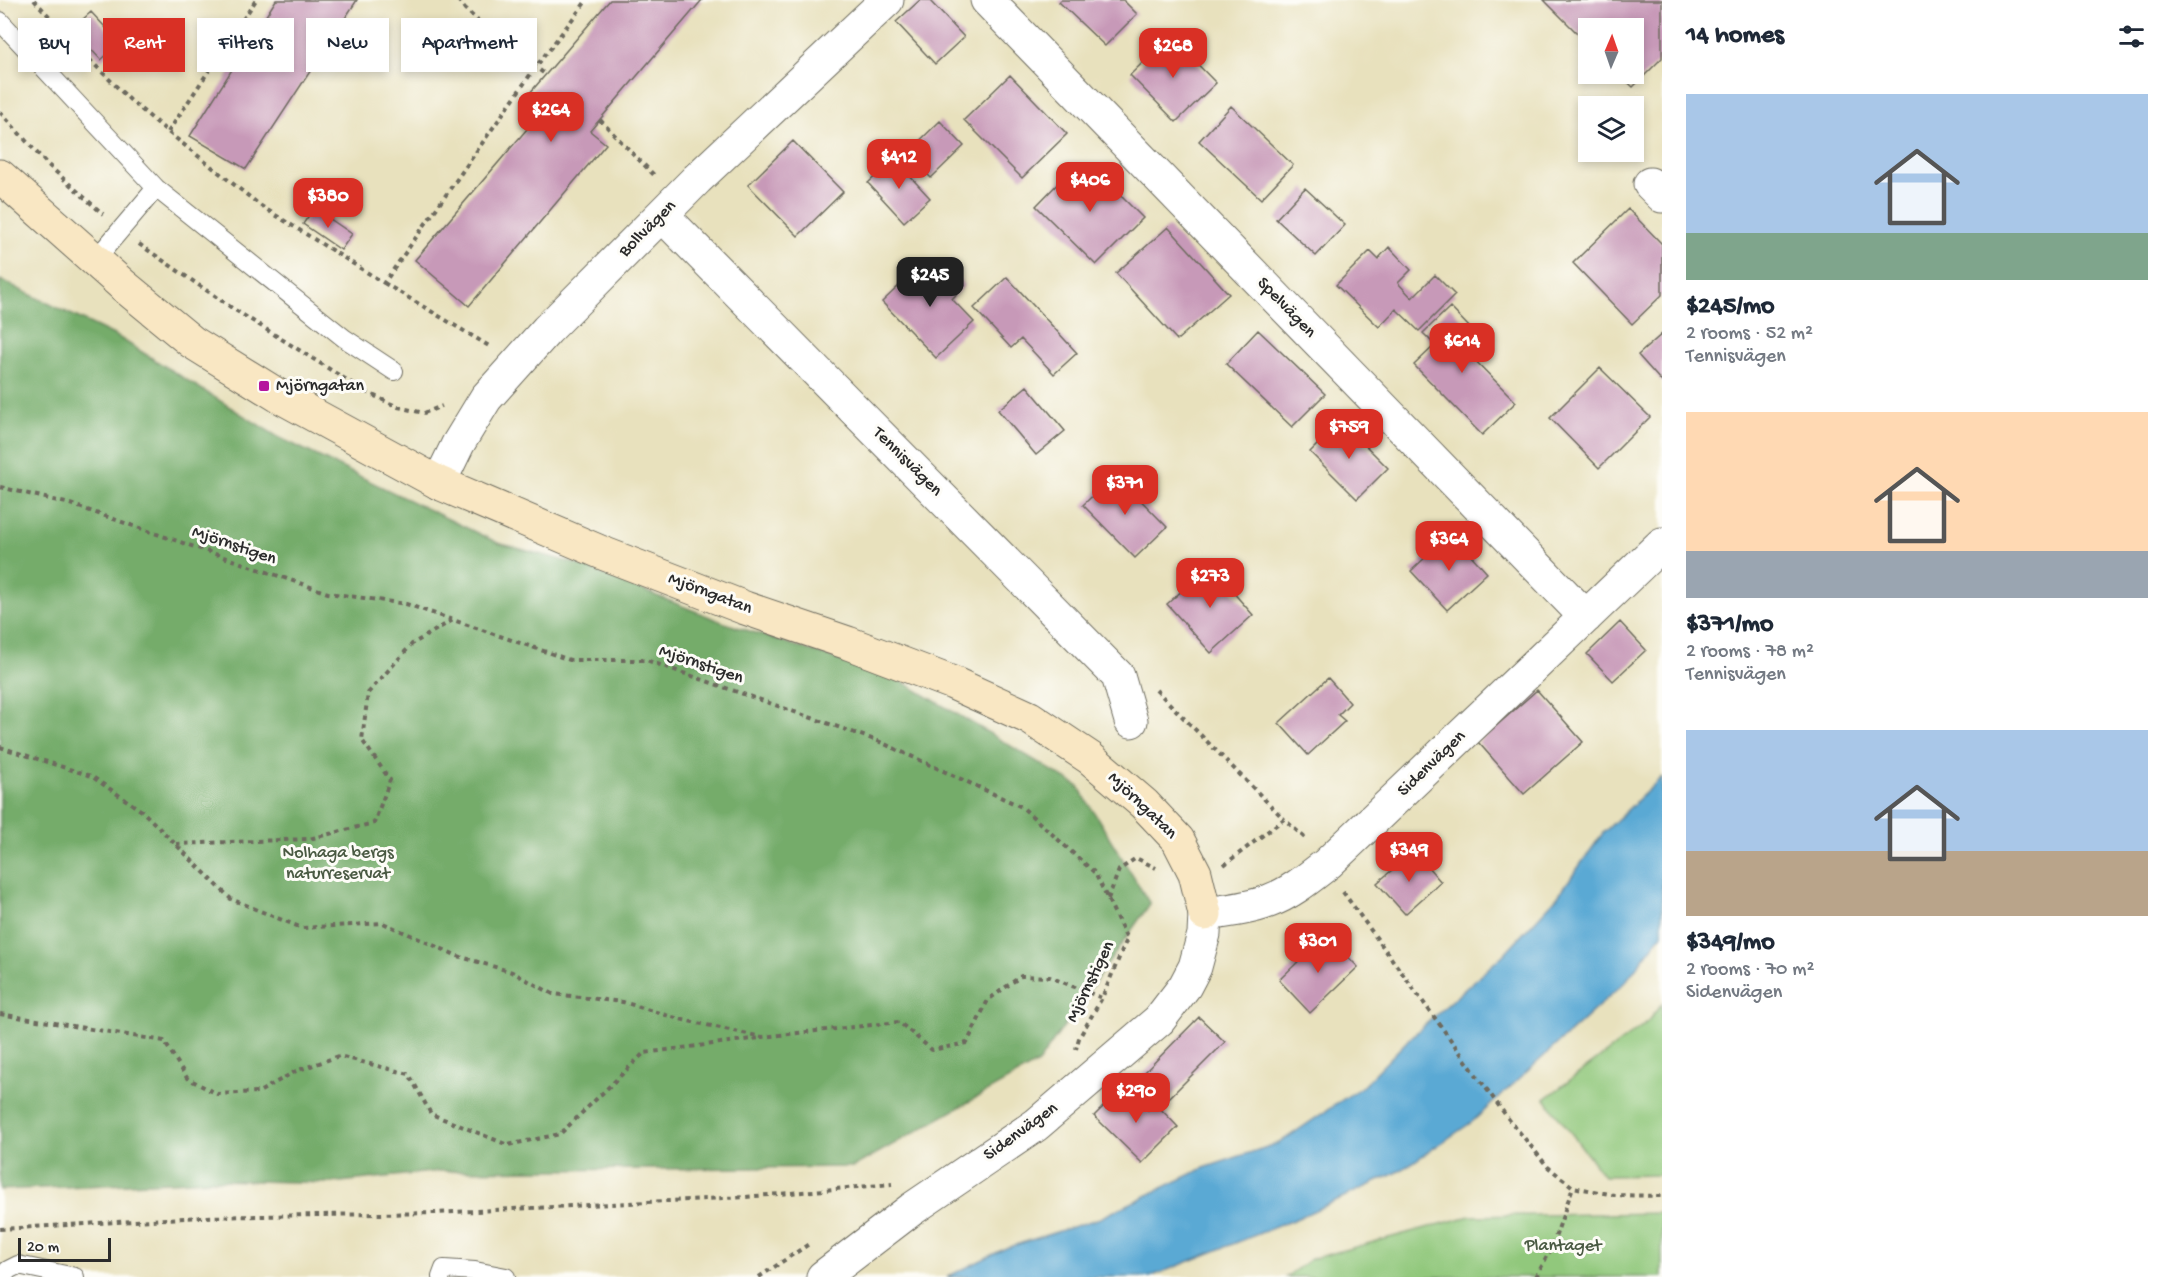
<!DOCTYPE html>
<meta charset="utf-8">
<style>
body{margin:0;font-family:"Gochi Hand",sans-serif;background:#f2f2f3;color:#1f2937;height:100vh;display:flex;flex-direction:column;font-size:22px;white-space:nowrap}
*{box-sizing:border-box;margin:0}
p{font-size:20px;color:#747a83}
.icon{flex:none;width:33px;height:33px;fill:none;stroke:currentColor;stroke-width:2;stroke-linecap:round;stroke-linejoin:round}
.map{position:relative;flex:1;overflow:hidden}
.sheet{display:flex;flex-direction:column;background:#fff;width:510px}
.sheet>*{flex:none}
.hud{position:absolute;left:18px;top:18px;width:570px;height:54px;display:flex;gap:12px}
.needle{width:39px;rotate:2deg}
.fabs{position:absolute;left:1578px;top:18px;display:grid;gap:12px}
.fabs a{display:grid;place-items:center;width:66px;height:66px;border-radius:0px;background:#fff;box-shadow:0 3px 9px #0003;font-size:30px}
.scale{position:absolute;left:18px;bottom:15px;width:93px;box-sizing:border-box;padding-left:6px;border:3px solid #2b2b2b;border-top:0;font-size:16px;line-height:21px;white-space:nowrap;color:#2b2b2b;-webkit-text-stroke:4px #fdfcf7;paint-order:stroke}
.price{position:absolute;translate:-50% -51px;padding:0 14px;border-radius:12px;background:#d93025;color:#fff;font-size:20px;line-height:39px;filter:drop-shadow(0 2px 3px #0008)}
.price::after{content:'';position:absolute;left:50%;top:36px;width:18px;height:14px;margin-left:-9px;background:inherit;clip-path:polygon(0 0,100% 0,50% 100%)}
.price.current{background:#222;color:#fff}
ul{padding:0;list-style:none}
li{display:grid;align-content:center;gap:12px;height:318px;padding:0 24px}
li span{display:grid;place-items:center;height:186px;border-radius:0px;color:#555}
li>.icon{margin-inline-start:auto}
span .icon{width:108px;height:108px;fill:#fffc;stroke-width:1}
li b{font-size:26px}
h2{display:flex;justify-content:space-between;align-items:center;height:72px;padding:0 24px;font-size:26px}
.pill{padding:0 21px;border-radius:0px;background:#fff;box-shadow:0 3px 9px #0003;font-size:21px;line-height:54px}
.pill.current{background:#d93025;color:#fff}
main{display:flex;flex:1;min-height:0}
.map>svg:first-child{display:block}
.green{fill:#91c87b;stroke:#5e7a53;stroke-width:1.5}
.forest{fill:#74ac6b;stroke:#506c4b;stroke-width:1.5}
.water{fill:#5aa9d4;stroke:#426a80;stroke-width:1.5}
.building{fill:#c799b8}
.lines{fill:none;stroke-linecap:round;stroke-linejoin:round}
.lane-casing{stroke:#6d6b5e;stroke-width:20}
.street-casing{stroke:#6d6b5e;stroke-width:35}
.secondary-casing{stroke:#6d6b5e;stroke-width:35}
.path{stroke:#6d6b5e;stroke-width:4;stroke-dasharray:4.5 4.5;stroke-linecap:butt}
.lane{stroke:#fff;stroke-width:18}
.street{stroke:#fff;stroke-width:33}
.secondary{stroke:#f9e7c3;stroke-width:33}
.poi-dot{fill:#b5179e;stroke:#fdfcf7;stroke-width:2}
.labels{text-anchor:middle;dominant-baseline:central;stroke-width:6;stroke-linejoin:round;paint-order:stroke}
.street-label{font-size:18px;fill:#2b2b2b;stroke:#fdfcf7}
.poi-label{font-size:18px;fill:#2b2b2b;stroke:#fdfcf7;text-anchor:start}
.park-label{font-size:18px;fill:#4a5a43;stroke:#fdfcf7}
</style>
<main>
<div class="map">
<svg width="1662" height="1277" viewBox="0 0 1662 1277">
<rect width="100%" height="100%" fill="#fdfcf7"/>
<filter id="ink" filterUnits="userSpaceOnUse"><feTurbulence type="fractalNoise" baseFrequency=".0167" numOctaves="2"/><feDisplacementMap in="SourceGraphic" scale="12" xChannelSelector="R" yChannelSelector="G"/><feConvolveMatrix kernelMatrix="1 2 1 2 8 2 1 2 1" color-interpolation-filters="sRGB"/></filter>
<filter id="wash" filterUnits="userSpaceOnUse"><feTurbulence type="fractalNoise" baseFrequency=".008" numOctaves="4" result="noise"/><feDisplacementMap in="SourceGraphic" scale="24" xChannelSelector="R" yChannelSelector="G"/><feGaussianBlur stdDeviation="1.35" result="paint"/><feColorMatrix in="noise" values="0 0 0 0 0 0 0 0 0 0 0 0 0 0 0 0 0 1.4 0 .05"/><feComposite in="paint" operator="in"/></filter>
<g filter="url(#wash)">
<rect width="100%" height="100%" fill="#e8e1bd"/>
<!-- green -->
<path class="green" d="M1662 1004V1175L1604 1176 1545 1099 1646 1023Z
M1662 1213V1277H1286L1311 1259 1470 1216Z"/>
<!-- forest -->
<path class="forest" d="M0 280 118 337 278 437 498 543 577 564 725 623 898 679 1078 786 1150 904 1038 1063 853 1167 440 1171 331 1183 213 1180 0 1190Z"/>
<!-- water -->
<path class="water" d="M1662 777V934L1626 981 1472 1122 1400 1171 1298 1218 1150 1277H947L1006 1248 1100 1218 1204 1168 1279 1143 1364 1085 1407 1041 1503 955 1557 897 1603 833Z"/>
<g id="blocks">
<!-- building -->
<path class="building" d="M276 0H357L246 169 190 136Z
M610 0H702L590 131 606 144 469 306 415 260 545 108 529 94Z
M920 0H929L964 37 935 64 896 22Z
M1061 0H1123L1137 14 1105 46 1059 2Z
M1544 0H1662V58L1633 87 1619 74H1634V28H1588V44Z
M91 12 120 43 101 60 72 29Z
M1170 36 1216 83 1176 122 1130 75Z
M1010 75 1067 134 1022 178 964 120Z
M1231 106 1293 165 1261 199 1199 141Z
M940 121 964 146 931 178 907 153Z
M793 141 843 192 798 236 748 185Z
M894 159 930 198 904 222 868 183Z
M1092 167 1143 218 1096 265 1036 206 1070 171 1079 180Z
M1305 188 1345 225 1316 256 1276 219Z
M314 208 352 234 341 250 303 224Z
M1628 209 1662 244V295L1632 324 1573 263Z
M1168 227 1229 294 1177 340 1116 273Z
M1389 247 1411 270 1398 283 1412 298 1435 275 1455 295 1419 331 1396 309 1379 327 1336 285 1370 251 1378 259Z
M922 264 935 277 946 266 965 285 952 299 974 322 936 358 882 302Z
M1007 277 1077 353 1054 374 1021 339 1011 348 974 308Z
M1450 307 1472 330 1458 343 1516 402 1482 435 1414 365 1435 345 1423 333Z
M1258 330 1325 394 1292 427 1226 364Z
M1662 334V382L1638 355Z
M1600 368 1650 417 1599 468 1550 418Z
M1027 386 1065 431 1036 455 998 410Z
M1341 421 1388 468 1357 499 1310 452Z
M1115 474 1167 527 1135 558 1083 505Z
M1451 533 1487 573 1447 610 1411 571Z
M1210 566 1253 615 1211 653 1167 604Z
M1620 622 1646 650 1613 681 1587 654Z
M1328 678 1350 703 1338 715 1345 721 1308 755 1279 723Z
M1537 690 1583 742 1524 794 1478 742Z
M1414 851 1441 882 1405 914 1377 883Z
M1326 935 1358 967 1310 1013 1279 980Z
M1199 1017 1225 1042 1167 1100 1142 1075Z
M1124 1086 1148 1110 1155 1103 1178 1127 1142 1163 1094 1116Z"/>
</g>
</g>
<g filter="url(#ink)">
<use href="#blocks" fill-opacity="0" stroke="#6d6b5e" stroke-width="1.5"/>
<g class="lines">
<defs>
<path id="lane" d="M0 21 156 188 344 338 394 371
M95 260 156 188
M3 1277 8 1270 18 1265 75 1277
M441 1277 444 1269 475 1271 506 1277"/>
<path id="street" d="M987 0 1586 617
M1650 184 1662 196
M662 215 1118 676 1131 721
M439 483 458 444 486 398 547 330 697 179 887 0
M823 1277 912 1209 1036 1125 1159 1020 1185 986 1195 967 1204 934 1205 914C1226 911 1249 909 1269 901 1291 893 1310 877 1328 863L1662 544"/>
<path id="secondary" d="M0 176 124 286 192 342 279 396 439 483 605 554 745 608 848 643 953 683 1030 718 1090 758 1144 804 1178 840 1195 873 1205 914"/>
</defs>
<!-- lane casing -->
<use href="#lane" class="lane-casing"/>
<!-- street casing -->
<use href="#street" class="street-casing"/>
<!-- secondary casing -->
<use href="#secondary" class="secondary-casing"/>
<!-- path -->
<path class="path" d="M34 0 90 60 130 100 168 132 261 206 384 283 535 68 587 0
M458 0 465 9 488 30 546 75
M0 112 47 164 103 214
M600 120 655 176
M168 132 256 0
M139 244 232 308 366 392 398 407 424 413 442 406
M384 283 489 346
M0 487 70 504 328 593 406 604 570 660H646L878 741 1022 807 1095 873 1127 939 1102 998 1079 1038 1076 1049
M1156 690 1284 819
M0 747 91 776 142 811 231 899 302 928 383 923 458 956 512 972 553 994 623 1002 679 1019 762 1037 899 1022 932 1050 967 1043 988 1000 1021 976 1050 977 1102 998
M176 844 309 839 374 823 390 780 362 740 368 693 412 644 453 620
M1224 865 1284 819 1307 840
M1343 892 1507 1117 1548 1167 1573 1187 1614 1195 1662 1196
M1108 899 1119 870 1136 858 1156 868
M0 1014 164 1041 187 1078 217 1094 259 1092 296 1071 339 1056 409 1074 431 1114 508 1145 560 1134 644 1053 759 1038
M0 1229 201 1217 436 1213 745 1197 892 1184
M759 1277 809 1244
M1536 1277 1551 1249 1573 1187"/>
<!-- lane -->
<use href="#lane" class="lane"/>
<!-- street -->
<use href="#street" class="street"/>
<!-- secondary -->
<use href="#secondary" class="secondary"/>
</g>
</g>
<!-- markers -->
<rect class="poi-dot" x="258" y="380" width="12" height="12" rx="3"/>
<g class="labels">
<!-- street labels -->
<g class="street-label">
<text transform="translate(648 229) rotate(-45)">Bollvägen</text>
<text transform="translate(1286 308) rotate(46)">Spelvägen</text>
<text transform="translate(907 462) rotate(45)">Tennisvägen</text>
<text transform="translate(234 546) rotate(19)">Mjörnstigen</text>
<text transform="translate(710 594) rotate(21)">Mjörngatan</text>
<text transform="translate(701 665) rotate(19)">Mjörnstigen</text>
<text transform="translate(1432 764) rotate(-44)">Sidenvägen</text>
<text transform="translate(1142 806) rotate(44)">Mjörngatan</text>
<text transform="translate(1091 982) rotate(-64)">Mjörnstigen</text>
<text transform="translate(1021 1132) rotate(-36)">Sidenvägen</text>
</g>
<!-- poi labels -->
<g class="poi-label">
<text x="276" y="386">Mjörngatan</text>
</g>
<!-- park labels -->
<g class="park-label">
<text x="338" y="853">Nolhaga bergs<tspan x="338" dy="21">naturreservat</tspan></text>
<text x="1563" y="1246">Plantaget</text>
</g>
</g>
</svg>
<div class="fabs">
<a><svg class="needle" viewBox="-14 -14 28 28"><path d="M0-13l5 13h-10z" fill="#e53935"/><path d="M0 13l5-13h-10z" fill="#747a83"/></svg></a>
<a><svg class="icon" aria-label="layers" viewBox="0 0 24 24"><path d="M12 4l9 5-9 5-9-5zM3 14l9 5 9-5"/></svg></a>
</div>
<div class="scale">20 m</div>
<b class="price" style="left:1173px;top:79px">$268</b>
<b class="price" style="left:551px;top:143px">$264</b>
<b class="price" style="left:899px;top:190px">$412</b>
<b class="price" style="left:1090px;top:213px">$406</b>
<b class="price" style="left:328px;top:229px">$380</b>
<b class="price current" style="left:930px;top:308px">$245</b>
<b class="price" style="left:1462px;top:374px">$614</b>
<b class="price" style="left:1349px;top:460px">$759</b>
<b class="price" style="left:1125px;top:516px">$371</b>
<b class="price" style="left:1449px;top:572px">$364</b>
<b class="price" style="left:1210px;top:609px">$273</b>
<b class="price" style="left:1409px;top:883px">$349</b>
<b class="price" style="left:1318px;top:974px">$301</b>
<b class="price" style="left:1136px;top:1124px">$290</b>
<div class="hud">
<a class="pill">Buy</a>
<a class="pill current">Rent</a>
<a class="pill">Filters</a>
<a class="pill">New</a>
<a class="pill">Apartment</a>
</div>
</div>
<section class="sheet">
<h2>14 homes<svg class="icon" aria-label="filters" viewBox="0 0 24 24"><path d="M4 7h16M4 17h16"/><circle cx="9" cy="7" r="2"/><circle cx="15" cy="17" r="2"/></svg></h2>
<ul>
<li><span style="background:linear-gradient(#a9c7e8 75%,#7fa58c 0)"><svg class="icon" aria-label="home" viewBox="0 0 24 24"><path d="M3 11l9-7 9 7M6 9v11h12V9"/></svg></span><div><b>$245/mo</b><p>2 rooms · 52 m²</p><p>Tennisvägen</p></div></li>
<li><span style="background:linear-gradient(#ffd9b3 75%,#9aa5b1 0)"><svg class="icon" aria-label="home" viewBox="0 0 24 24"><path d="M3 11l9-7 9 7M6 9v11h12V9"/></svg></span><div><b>$371/mo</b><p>2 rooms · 78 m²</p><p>Tennisvägen</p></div></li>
<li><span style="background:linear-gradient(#a9c7e8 65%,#b9a48a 0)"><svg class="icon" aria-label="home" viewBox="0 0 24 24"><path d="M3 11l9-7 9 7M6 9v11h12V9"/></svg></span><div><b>$349/mo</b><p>2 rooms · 70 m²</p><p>Sidenvägen</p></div></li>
</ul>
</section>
</main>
